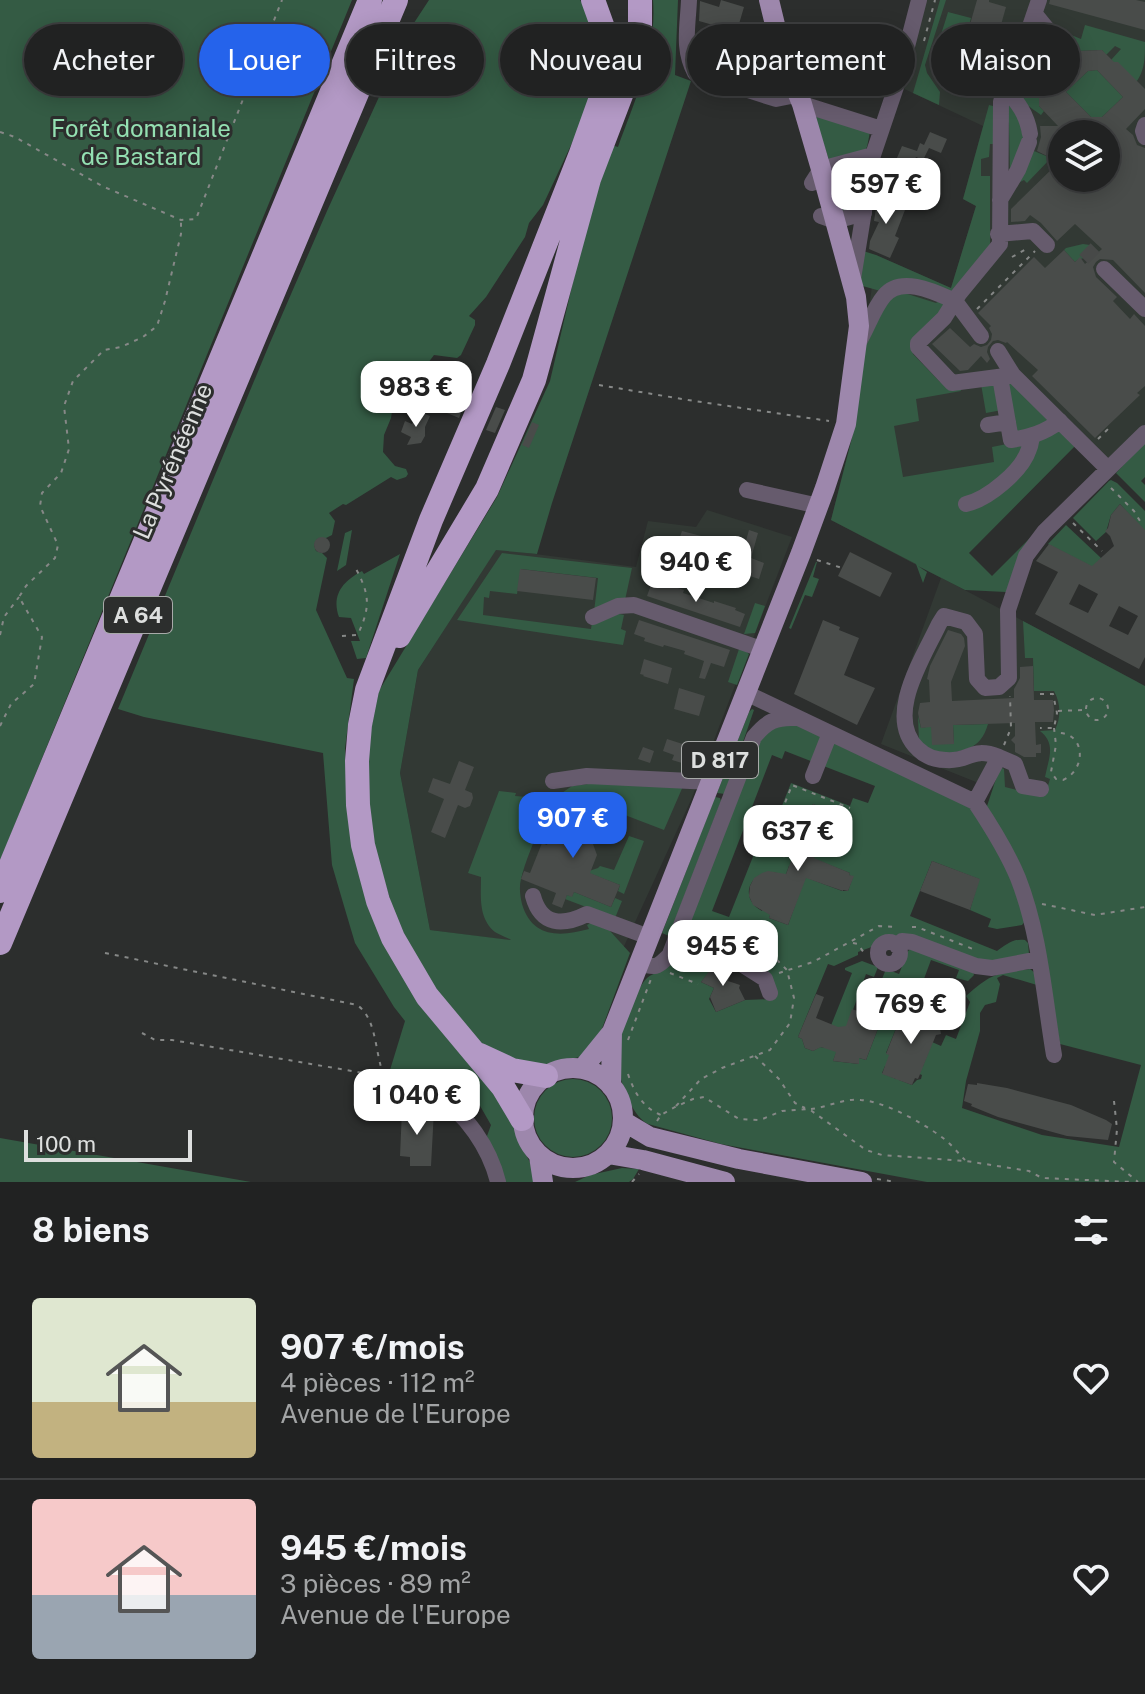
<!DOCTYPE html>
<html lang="fr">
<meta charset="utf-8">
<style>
body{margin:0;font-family:"Public Sans",sans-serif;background:#292a2a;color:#f1f3f6;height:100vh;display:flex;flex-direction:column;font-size:30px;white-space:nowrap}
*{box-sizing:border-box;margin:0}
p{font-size:26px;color:#a2a4a5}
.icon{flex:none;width:44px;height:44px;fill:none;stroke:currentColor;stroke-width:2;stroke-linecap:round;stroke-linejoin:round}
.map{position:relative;height:1182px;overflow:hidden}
.sheet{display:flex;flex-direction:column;background:#212222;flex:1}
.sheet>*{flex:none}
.banner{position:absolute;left:24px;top:24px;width:1098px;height:72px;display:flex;gap:16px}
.fabs{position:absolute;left:1048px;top:120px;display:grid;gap:16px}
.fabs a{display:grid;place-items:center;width:72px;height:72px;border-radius:50%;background:#212222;box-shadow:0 4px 20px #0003,0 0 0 2px #3e3f40;font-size:40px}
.scale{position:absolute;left:24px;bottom:20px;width:168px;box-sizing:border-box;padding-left:8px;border:4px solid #dddfde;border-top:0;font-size:22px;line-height:28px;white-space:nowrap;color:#dddfde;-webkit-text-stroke:6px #2c2e2d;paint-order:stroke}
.price{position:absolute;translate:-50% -68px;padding:0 18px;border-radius:16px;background:#fff;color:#222;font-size:26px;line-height:52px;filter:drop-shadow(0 2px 4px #0008)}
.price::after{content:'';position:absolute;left:50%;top:48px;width:24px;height:18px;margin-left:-12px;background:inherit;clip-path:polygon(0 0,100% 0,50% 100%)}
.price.selected{background:#2563eb;color:#fff}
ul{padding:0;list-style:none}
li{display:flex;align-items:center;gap:24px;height:200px;padding:0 32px}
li+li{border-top:2px solid #3e3f40}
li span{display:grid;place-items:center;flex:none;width:224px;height:160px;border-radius:8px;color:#555}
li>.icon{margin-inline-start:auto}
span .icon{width:96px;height:96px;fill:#fffc;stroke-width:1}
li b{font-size:34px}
h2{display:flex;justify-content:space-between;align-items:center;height:96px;padding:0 32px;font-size:34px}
.pill{padding:0 28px;border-radius:36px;background:#212222;box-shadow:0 4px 20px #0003,0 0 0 2px #3e3f40;font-size:28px;line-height:72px}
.pill.selected{background:#2563eb;color:#fff}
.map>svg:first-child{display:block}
.built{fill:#323934;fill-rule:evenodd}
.green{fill:#345b44;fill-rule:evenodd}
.building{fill:#494c4a;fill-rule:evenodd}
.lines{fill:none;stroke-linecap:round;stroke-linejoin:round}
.minor-tunnel{stroke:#474948;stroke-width:16;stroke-dasharray:16 8;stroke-linecap:butt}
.path{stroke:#868887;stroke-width:2;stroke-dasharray:4 6;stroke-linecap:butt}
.minor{stroke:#665b6d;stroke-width:16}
.major{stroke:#9d87ac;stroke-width:20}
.highway{stroke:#b399c5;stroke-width:24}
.labels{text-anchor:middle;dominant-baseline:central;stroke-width:6;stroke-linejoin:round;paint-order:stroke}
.shield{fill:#2c2e2d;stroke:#a8aaa9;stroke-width:2}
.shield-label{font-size:22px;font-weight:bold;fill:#dddfde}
.park-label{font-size:24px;fill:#94e0b2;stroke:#2c2e2d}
.street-label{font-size:24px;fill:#dddfde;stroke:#2c2e2d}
</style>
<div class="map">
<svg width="1145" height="1182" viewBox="0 0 1145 1182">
<rect width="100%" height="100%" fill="#2c2e2d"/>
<!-- built -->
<path class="built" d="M922 0H1145V442L1118 470 1084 437 942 578 1138 682 1073 805 976 782 881 744 941 578 831 520 852 438 876 255 951 288 976 206 963 199 983 126 898 86ZM1062 134H1106V178H1062Z
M707 510 792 537 691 800 620 955 430 930 400 773 418 670 496 549 636 567 648 521 696 527Z"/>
<!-- green -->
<path class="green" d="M0 0H352L0 861Z
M429 0H580L589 12 597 42 596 75 585 115 543 205 529 223 525 237 486 297 469 316 475 320V325L461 355 457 358 434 355 425 367 413 369 409 382 404 386 403 395 393 405 391 418 384 435 383 452 395 466 406 469 408 474 406 477 397 480 391 477 346 505 343 504 329 513 335 521 332 535 326 538 317 539 314 545 316 551 322 553 327 558 316 610 347 678 354 679 345 748 348 813 358 871 510 1112 518 1140 532 1166 535 1182H503L487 1136 491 1125 479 1104 390 1070 405 1021 394 1007 355 943 344 906 332 865 323 753 144 717 118 709 269 345 327 211 410 29Z
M653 0H678L675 75 691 81 552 503 537 554 496 550 418 670 400 773 430 930 511 940C508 938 500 935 495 932 478 918 481 896 481 877L468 873 499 791 516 793 515 796 553 799 572 786 588 784H684L664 830 591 802 583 793 576 792 572 795 574 806 562 804 558 811 570 817 563 833 540 825C534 843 525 861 521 879 519 887 520 895 522 904 532 938 560 937 589 929L587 925 594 921 610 931 630 953 600 1034 586 1052 579 1057 541 1067 513 1062 479 1042 443 1003 398 925 372 841 367 770 370 736 377 694 497 497 550 381 596 183 611 145 618 147C635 100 657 52 653 0Z
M940 0H946L925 65 927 73 940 92 939 105 913 93Z
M948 12 971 18 959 63 949 61 944 83C929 58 941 37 948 12Z
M1085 25 1145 42C1145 59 1145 73 1133 86L1111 60 1121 49 1115 46 1106 55 1102 50 1078 51 1065 39 1069 34 1081 39Z
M1036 66 1047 78 1039 86V106L1044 111 1041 115C1029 106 1016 100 1014 83L1028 75Z
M1097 70 1123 97 1102 117H1091L1066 92 1088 71Z
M1007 104 1017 109 1025 146 1010 176 1009 123 1005 119Z
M989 105 993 106 994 144H990L989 157 981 159V176H990V250L956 291 884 292 859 285 860 250 876 255 951 288 976 206 963 199Z
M813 112 870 132 867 147 864 151 829 160Z
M1034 151 1051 158 1027 183 1024 180 1016 184Z
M861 166 862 169 857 207 839 215 832 170Z
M1083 244 1090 245 1093 247 1082 259 1080 258 1075 262 1064 250 1066 248Z
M898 291 936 303 939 301 945 306 912 348 913 354 940 382 960 387 961 391 916 399 919 421 894 426 903 477 994 462 992 447 1031 439 1058 427 1076 445 969 553 992 576 1035 533 1006 592 965 590 918 566 927 572 923 583 916 564 831 520 852 438 866 343 889 297Z
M1008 381 1054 422 1013 436Z
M994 383 1002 410 986 413 981 384Z
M1145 442V477L1141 481 1145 485V502L1116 473Z
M1111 480 1117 483 1145 511V530L1141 533 1138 524 1120 504 1111 515 1106 532 1096 541 1073 518 1109 481Z
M1066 525 1101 558 1102 572 1048 544Z
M352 530 346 565 337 571 345 533Z
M502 553 632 568 625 600 594 612 598 578 521 569 517 594 490 591 489 598 484 597 483 615 591 629 592 622 615 613 624 615 621 629 626 631 623 645 457 620Z
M400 554 366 658 357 659 351 641H360L351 618 339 617C331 595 343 581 362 571L364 574Z
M816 562H817L813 577 819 579 812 597 805 595 791 629 789 628Z
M755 603 765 606 755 633 744 634Z
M1023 621 1145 686V1182H927L721 1144 648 1124C629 1114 616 1073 618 1052 619 1036 635 989 647 978 651 974 658 973 663 969 668 965 669 958 674 955 683 948 697 944 708 939L737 949 741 955 736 970 728 967H718L712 952 705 955 711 970 701 982 714 988 709 999 716 1012 745 1000 775 999C774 980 764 968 747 961L752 945 714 932C703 931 698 937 689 937L684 932 757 737C765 726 777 720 791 721L977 811 1002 857 1026 920 1022 925 997 929 988 927 991 919 970 910 979 879 932 861 910 916 997 951C1006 945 1013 938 1025 940L1028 943 1029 954 1023 960 1018 961 983 964 904 935 858 952V955L834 966 828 964 798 1037 802 1039 805 1048 813 1051 820 1047 826 1048 833 1030 830 1028 852 973 845 970V968L862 961 878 967 874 977 866 974 846 1029H842L843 1035 833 1061 859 1064V1058L866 1060 882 1018 880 1016 892 984 882 979 886 969 899 974 908 951 912 948 973 971 974 975 968 981 956 978 959 970 931 960 912 1011 907 1010 903 1022 899 1021 886 1053 892 1056 888 1067 885 1066 882 1073 896 1079 897 1077 899 1078V1080L912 1085 917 1080 921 1079 922 1075 917 1073 921 1066H923L932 1042 941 1046 946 1035 956 1039 970 1002 966 996C992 973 996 973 1030 969L1035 973 1037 985 1003 975 997 978 1000 984 996 1002 985 1005 980 1013V1031L966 1081 962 1108 1042 1135 1119 1147 1141 1065 1060 1044 1039 922 1018 872 985 812 1000 767 1004 769 1005 787 1041 796 1043 788 1047 789 1050 779 1045 777C1048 760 1057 744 1040 731L1055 730C1061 717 1061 704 1054 691H1034L1033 658H1025ZM785 751 875 786 868 803 853 798 850 806 791 783 768 841 760 839 729 917 712 911 772 755 782 759ZM813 804 832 812 815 855 814 854 812 860 816 861 817 860 850 873 849 875 853 877 848 891H842L810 879V877L806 875 788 925 769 918 774 905 766 902 762 911C738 898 749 869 777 873L773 884 781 887 789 866 794 868 798 857 794 855Z
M740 646 749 654 737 685 728 682Z
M752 709 754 710 725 794 717 793 749 712Z
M918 716 921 728 931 726 954 744 953 725 988 724C980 751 964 750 940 755L919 743Z
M715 797 720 798 721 801 669 936 662 933Z
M629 836 644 841 624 894 618 891 620 885 586 872 598 868 600 866 614 870Z
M574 892 611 907 615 898 622 901 615 918 565 899 567 895 572 896Z
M534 1118a39 39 0 1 1 78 0a39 39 0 1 1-78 0Z
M0 1138 251 1182H0Z
M622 1168 639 1169 633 1179 629 1182H575L590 1175Z"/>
<!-- building -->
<path class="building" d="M721 0 744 7 734 41 768 52 761 76 756 75 755 81 730 73 732 63 704 54 713 25 699 21 700 1 719 7Z
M977 0H989V2L1006 7 987 75 958 66Z
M1050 0H1136L1145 2V30L1049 4Z
M828 38 844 43 842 50 848 56 843 61 838 75 819 69Z
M1065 39 1075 48H1077L1078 51 1102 50 1114 62H1118L1145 89V109L1126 129 1133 135 1137 145 1145 148V293L1113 260 1100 259 1096 262 1093 267 1096 277 1117 297 1113 301 1130 319 1134 314 1145 326V386L1137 393 1140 395 1095 438 1032 376 1038 370 1007 342 1006 343 998 340 993 341 988 347 987 352 990 359 987 363 981 356 968 370 960 371 932 344 950 328 970 347 974 344 981 347 987 345 991 340 992 334 989 328 991 326 978 313 1034 257 1045 268 1064 250 1075 262 1080 257 1085 264 1102 249 1075 224 1057 241 1041 223 1030 215 1025 221 1011 222V209L1059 162 1037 151 1041 137 1040 126H1058L1039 106V86L1047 78 1036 66 1057 40ZM1097 70 1123 97 1102 117H1091L1066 92 1088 71ZM1062 130 1066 134H1106V178H1062Z
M930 132 947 139 941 153 929 148 923 160 916 157 911 168 908 166 906 170 894 165 902 146 917 151 920 143 924 145Z
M879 189 887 190 885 203 905 210 895 236 899 238 890 258 869 249 870 241 879 222 874 221Z
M440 382 468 395 459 418 430 406Z
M496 407 505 410 495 433 486 430Z
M418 411 430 416 425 427V436L421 443 407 445 411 437 401 432 405 421 412 424Z
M532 422 539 425 529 448 522 445Z
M1120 504 1145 530V657L1139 669 1035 614 1058 572 1036 561 1049 544 1092 566 1114 546 1110 536 1105 531 1108 528 1111 515ZM1079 584 1098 594 1088 613 1069 604ZM1119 606 1138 616 1128 635 1109 626Z
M749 530 758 533 751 558 764 563 759 579 726 568 727 565 715 560 720 548 742 555Z
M682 531 705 537 697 560 674 554Z
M314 545a8 8 0 1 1 16 0a8 8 0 1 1-16 0Z
M850 552 892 573 880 597 838 576Z
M520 569 596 578 593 600 517 591Z
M652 582 661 585 662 583 684 590 683 593 714 603V601L736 608 735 610 745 614 740 627 647 596Z
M639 620 730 650 724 667 711 663 705 679 699 678 704 661 684 654 685 651 664 645 663 647 644 641 645 638 634 634Z
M823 620 840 627 839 630 859 638 844 675 875 688 857 725 794 694Z
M948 630 961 634 964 638 965 646 951 682 952 701 1014 698V689L1020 678V667L1033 666 1034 700H1053L1054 710 1053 722H1035L1036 745 1041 744V753H1036V757H1024L1015 752V744L1011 740 1015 736V723L953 725 954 744 932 745 931 727 921 728 918 713 920 703 930 702 929 680 927 679 930 666Z
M644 659 672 668 668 684 643 676 644 675 640 674Z
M679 688 705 696 699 716 674 709Z
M667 739 692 747 688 759 684 758 682 763 672 760 674 755 663 751Z
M643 747 654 751 650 763 638 759Z
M459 761 474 767 465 790 472 793 473 798 470 806 465 808 458 805 445 838 431 832 444 799 428 792 433 778 450 784Z
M575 804 616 821 613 829 601 824 593 844 597 855 590 873 620 885 611 907 574 892 572 897 567 895 562 908 552 904 556 893 521 879 524 871 530 873 542 843 547 845 553 829 563 833 570 817 567 816 571 805 574 806Z
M813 804 832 811 814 858 850 873 849 875 854 876 848 891 843 890V891L806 878 788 925 769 918 770 915 753 905 749 896 750 886 754 878 762 873 768 871 786 874Z
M932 861 980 879 970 910 920 891Z
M716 962 718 967 733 968 728 981 740 985 739 988 745 1000 716 1012 710 997 714 988 701 982Z
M816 994 824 997 816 1018 838 1027 846 1026 852 1009 866 1014 870 1004 882 1009 880 1016 882 1018 866 1060 859 1058V1064L833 1061 836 1052 821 1047 813 1051 805 1048 802 1039 798 1037Z
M908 1009 927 1017 928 1014 943 1019 940 1029 941 1034 936 1035 918 1079 915 1078 912 1085 882 1074 889 1055 886 1054 899 1021 903 1022Z
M977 1083 1007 1088 1071 1105 1106 1120 1112 1124 1108 1140 1067 1136 998 1117 971 1106 972 1104 964 1101 968 1084 977 1085Z
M402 1110H434L431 1166H410V1157L400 1156Z"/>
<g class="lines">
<!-- minor-tunnel -->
<path class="minor-tunnel" d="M1085 249 1094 258"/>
<!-- path -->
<path class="path" d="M924 41 935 0
M0 132 15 137 102 186 181 220 196 219 282 0
M1012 257 1028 248
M977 309 1035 251
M599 385 688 400 829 421
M1098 439 1111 426
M1111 488 1134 511 1143 526
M1073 523 1102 551
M817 560 842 568
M0 635 4 617 19 597
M342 636 357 635 359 632C371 605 369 593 355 567
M1040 694H1053L1057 713 1054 728H1040
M1086 709a11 11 0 1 1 22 0a11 11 0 1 1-22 0Z
M1058 711 1084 710
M0 726 11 704 34 684 42 637 19 597 26 586 55 558 58 545 40 506 42 493 61 473 69 449 64 406 73 381 104 350 121 347 143 337 157 326 165 301 181 234V220
M1054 728 1056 745 1051 772 1056 779 1063 780C1088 769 1085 730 1055 733
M1004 745 1011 728 1010 696
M753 844 786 857
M767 849 792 785 850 808
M1042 904 1095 915 1145 907
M912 927H917L973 949
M853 943 858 944 866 956
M105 953 357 1005C375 1017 375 1046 381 1067
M670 973 698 984
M779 973 813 962 879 926 898 927
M142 1033 155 1040H172L375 1075
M628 1040 651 979
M755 1056 779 1079 795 1103 805 1108
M628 1074C634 1092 643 1108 661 1115
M1114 1101 1117 1129 1114 1162 1138 1182
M676 1106 701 1079 722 1068 770 1050 790 1023 794 998 787 970 773 956 759 952
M811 1109C828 1107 844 1098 861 1100 886 1102 923 1123 943 1138 951 1144 958 1153 965 1160
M657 1121 661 1115 675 1107 693 1099 704 1097 739 1119 760 1120 782 1111 809 1109 866 1150 882 1155 966 1161 1029 1171 1042 1178 1132 1182
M877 1179 896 1182
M632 1182 639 1174"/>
<!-- minor -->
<path class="minor" d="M689 0C688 26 682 49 695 73L776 99 791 96
M1039 0 1014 73 1005 88 1001 102 1000 244 959 294 944 318 918 343V347L952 383 1013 375 1108 469
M1020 66 1047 36 1048 30 1035 14
M1005 88C1018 103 1027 114 1030 134
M802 104 881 129
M1145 125 1143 131 1145 137
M812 183 821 169 873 155
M1000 200 1018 170 1029 142
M821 216 835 221 864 213
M998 234 1033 231 1047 245
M1104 269 1145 309
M853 279 873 155 898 81 919 0
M955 301 981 336
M860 340C868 326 874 308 884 296 901 275 935 292 955 301
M998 351 1013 375
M1000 377 1011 440C1030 437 1044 433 1060 421
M988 425 1008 422
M747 490 819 506
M966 504C988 499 1022 471 1029 449 1031 445 1031 441 1032 436
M593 617 618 606 634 605 764 650
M746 693 975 802C991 826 1007 851 1018 878 1040 934 1044 996 1054 1055
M999 757 1015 764 1023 786 1041 789
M813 776 830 733
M553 781 587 776 711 782
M975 802 999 757C971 746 970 762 946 760 935 760 925 756 918 749 884 717 923 658 939 624L944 616 966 622 975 634 977 679 985 688 999 687 1009 678 1008 610 1026 556 1044 532 1145 433
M533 896C541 926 563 926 587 914L649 937
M878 953a11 11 0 1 1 22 0a11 11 0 1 1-22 0Z
M897 946 902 941 912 942 976 966 992 968 1039 959
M670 954 754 737C767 721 776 717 796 718
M640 963C661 971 659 962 673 953 683 946 698 937 709 937 721 936 735 944 747 947L743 965 765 979 770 993
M388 1078C404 1083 421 1087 436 1096 466 1112 490 1149 498 1182"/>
<!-- major -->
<path class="major" d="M769 0 788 78
M523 1118a50 50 0 1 1 100 0a50 50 0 1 1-100 0Z
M582 1069 612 1032 801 553 825 488 846 424 859 326 856 297 821 169 802 104 787 67
M611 1086 612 1032
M623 1121 650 1137 739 1159 862 1182
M608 1154 643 1160 725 1182
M539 1156 543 1182"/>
<!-- highway -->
<path class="highway" d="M399 636 487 489 534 380 589 179 626 82 640 32V0
M0 891 370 0
M0 943 396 0
M480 1055 512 1070 546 1076
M522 1119 503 1087 427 996 393 938 378 901 363 845 358 805 357 761 360 725 367 690 431 520 498 364 580 156 603 92 608 65 606 36 593 0"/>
</g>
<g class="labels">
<!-- shield labels -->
<g class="shield">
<rect x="104" y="597" width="68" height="36" rx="6"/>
<rect x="682" y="742" width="76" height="36" rx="6"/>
</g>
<g class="shield-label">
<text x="138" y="615">A 64</text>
<text x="720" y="760">D 817</text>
</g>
<!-- park labels -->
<g class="park-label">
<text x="141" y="128">Forêt domaniale<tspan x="141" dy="28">de Bastard</tspan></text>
</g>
<!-- street labels -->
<g class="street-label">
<text transform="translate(172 461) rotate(-67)">La Pyrénéenne</text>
</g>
</g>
</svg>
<div class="fabs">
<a><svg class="icon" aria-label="layers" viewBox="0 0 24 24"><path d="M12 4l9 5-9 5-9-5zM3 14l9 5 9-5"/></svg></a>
</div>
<div class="scale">100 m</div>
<b class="price" style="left:886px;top:226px">597 €</b>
<b class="price" style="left:416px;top:429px">983 €</b>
<b class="price" style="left:696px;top:604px">940 €</b>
<b class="price selected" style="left:573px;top:860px">907 €</b>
<b class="price" style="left:798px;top:873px">637 €</b>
<b class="price" style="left:723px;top:988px">945 €</b>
<b class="price" style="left:911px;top:1046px">769 €</b>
<b class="price" style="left:417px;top:1137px">1 040 €</b>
<div class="banner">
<a class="pill">Acheter</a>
<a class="pill selected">Louer</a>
<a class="pill">Filtres</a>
<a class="pill">Nouveau</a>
<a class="pill">Appartement</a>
<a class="pill">Maison</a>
</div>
</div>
<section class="sheet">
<h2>8 biens<svg class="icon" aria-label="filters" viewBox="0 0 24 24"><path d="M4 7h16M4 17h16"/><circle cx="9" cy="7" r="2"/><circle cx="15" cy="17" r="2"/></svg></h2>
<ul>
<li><span style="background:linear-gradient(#dfe7d0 65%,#c2b280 0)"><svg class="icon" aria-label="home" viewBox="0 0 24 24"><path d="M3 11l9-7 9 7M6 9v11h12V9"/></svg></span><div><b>907 €/mois</b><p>4 pièces · 112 m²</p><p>Avenue de l'Europe</p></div><svg class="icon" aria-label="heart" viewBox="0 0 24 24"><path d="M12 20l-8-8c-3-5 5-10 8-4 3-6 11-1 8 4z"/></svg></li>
<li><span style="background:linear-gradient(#f6c9c9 60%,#9aa5b1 0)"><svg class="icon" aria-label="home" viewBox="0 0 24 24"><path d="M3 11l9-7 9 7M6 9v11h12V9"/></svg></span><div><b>945 €/mois</b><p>3 pièces · 89 m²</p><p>Avenue de l'Europe</p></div><svg class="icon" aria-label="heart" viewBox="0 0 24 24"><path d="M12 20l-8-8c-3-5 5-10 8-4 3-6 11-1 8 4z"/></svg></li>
</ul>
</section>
